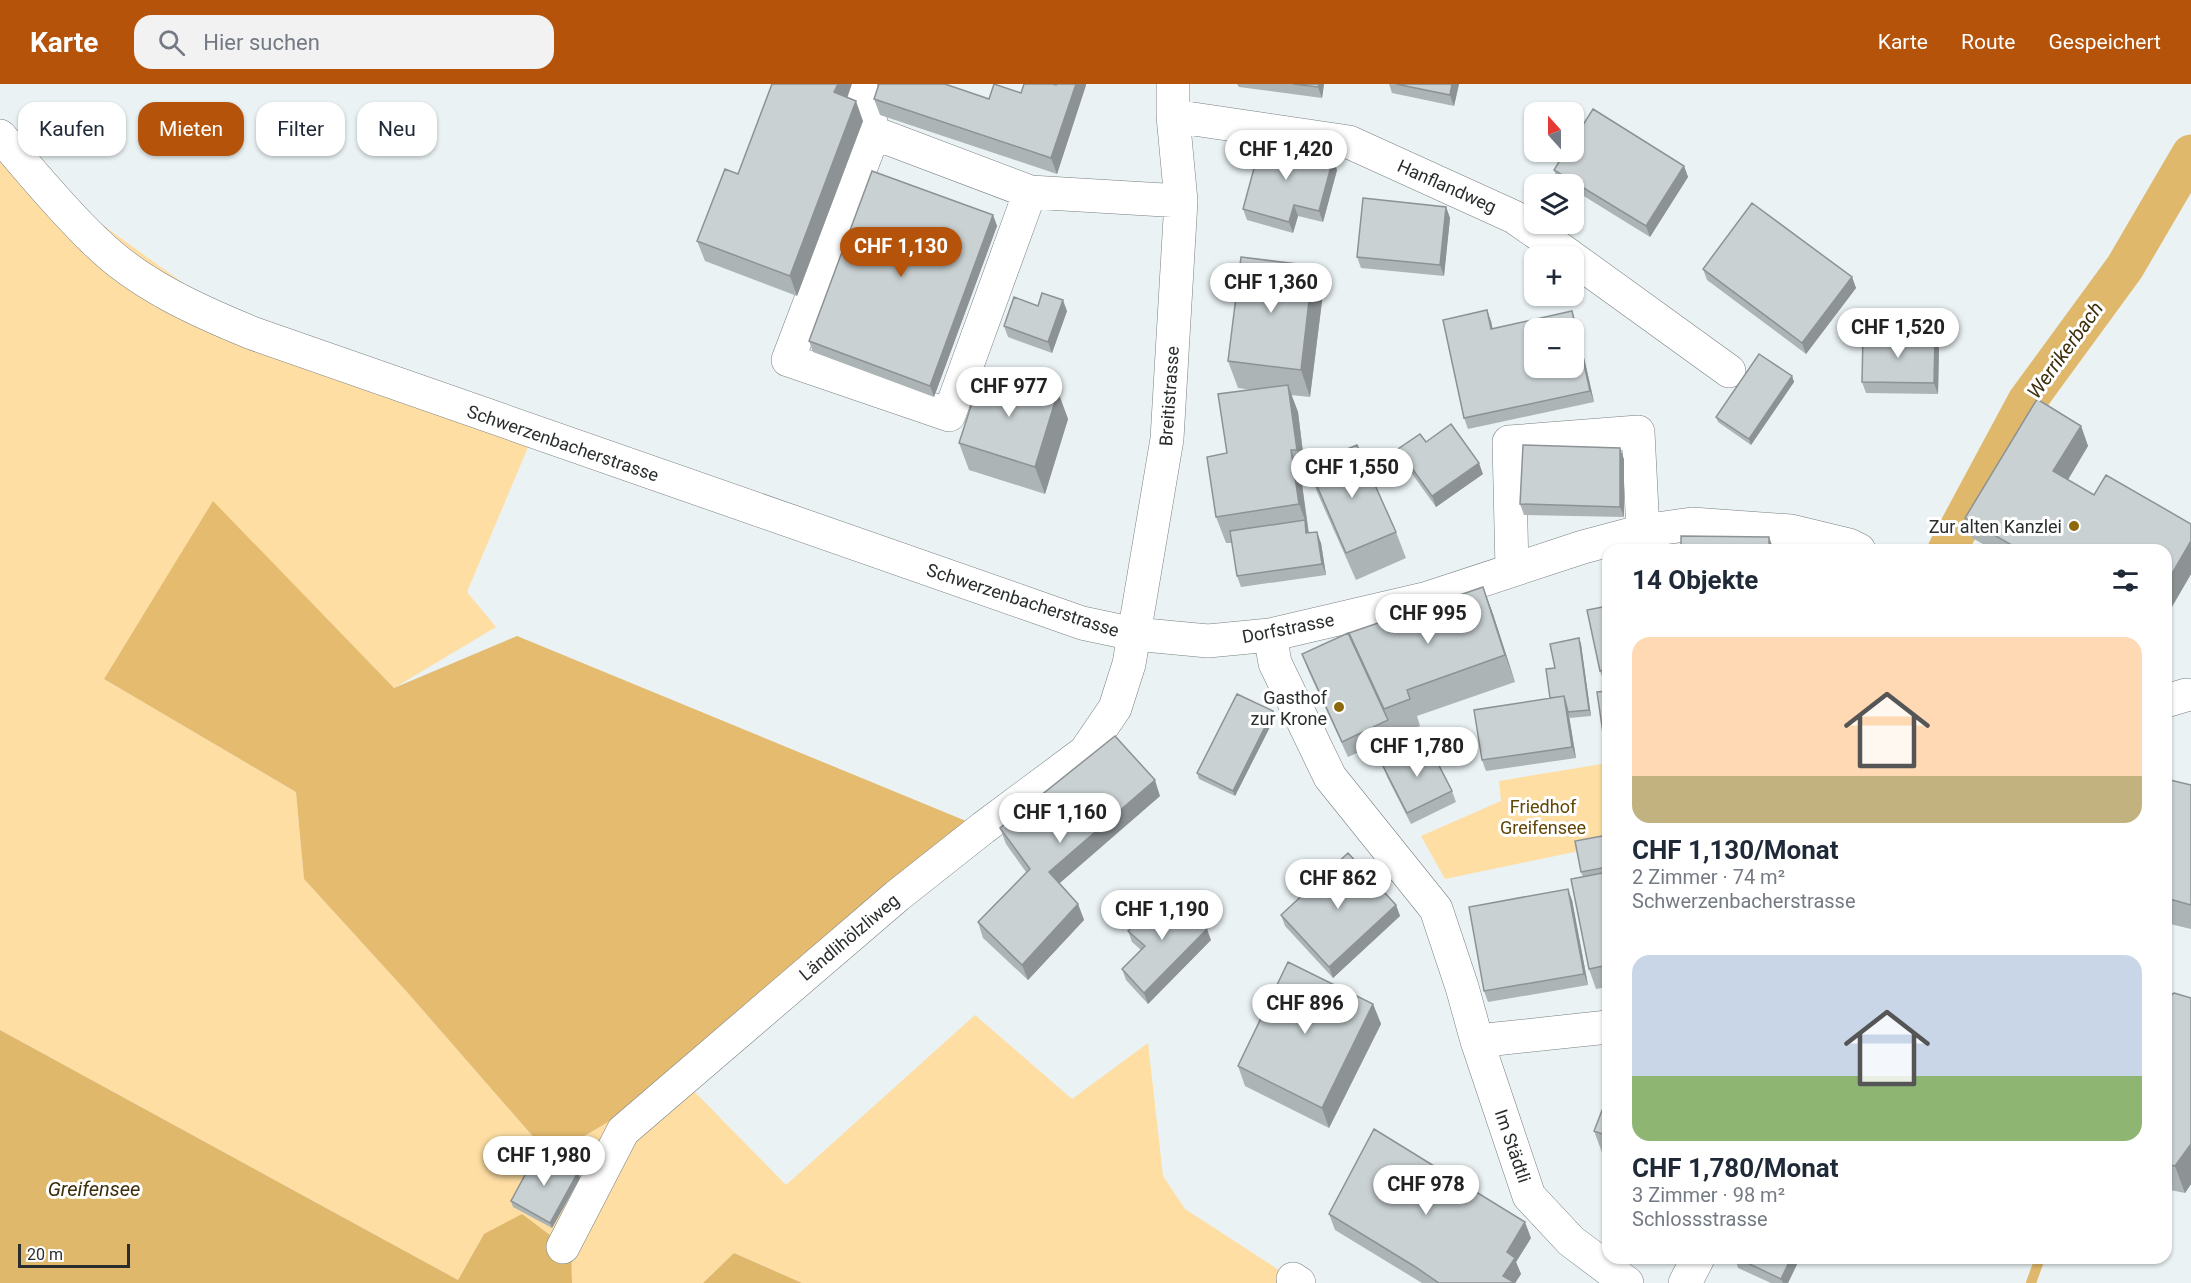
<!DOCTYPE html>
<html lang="de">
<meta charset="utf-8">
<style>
body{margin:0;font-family:Roboto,sans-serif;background:#f2f2f3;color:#1f2937;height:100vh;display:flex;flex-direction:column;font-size:22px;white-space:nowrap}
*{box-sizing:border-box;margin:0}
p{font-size:20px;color:#747a83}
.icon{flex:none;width:33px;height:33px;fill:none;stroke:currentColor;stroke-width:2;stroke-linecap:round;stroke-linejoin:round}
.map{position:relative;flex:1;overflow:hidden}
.panel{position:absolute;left:1602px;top:460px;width:570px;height:720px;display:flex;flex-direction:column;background:#fff;border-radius:18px;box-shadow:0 2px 4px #0004}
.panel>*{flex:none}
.banner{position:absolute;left:18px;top:18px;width:570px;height:54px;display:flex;gap:12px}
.needle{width:39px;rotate:339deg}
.controls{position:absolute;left:1524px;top:18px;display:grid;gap:12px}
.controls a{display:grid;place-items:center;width:60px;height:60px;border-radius:12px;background:#fff;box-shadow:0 2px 4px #0004;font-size:30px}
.scale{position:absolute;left:18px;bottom:15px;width:112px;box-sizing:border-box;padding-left:6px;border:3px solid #2a2d2e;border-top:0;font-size:16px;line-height:21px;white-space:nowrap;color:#2a2d2e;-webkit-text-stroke:4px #fff;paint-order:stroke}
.price{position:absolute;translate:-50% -51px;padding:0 14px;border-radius:21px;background:#fff;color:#222;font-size:20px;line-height:39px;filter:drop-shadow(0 2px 3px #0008)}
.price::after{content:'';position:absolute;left:50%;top:36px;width:18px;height:14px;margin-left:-9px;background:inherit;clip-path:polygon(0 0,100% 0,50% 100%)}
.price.selected{background:#b45309;color:#fff}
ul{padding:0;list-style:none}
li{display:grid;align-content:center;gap:12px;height:318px;padding:0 30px}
li span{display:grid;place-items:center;height:186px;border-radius:18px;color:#555}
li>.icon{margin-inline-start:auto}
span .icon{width:108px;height:108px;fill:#fffc;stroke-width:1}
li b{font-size:26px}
h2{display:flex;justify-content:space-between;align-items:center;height:72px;padding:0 30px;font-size:26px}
.tag{padding:0 21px;border-radius:18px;background:#fff;box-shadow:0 2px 4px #0004;font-size:21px;line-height:54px}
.tag.selected{background:#b45309;color:#fff}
header{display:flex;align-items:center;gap:36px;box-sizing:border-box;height:84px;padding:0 30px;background:#b45309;color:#fff}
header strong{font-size:28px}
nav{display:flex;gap:33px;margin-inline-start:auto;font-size:21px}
.search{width:420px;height:54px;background:#f2f2f3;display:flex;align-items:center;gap:15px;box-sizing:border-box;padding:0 21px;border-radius:18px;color:#747a83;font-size:22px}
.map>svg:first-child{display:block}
.green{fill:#fedea3}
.forest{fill:#e4bb6f}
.water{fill:#e0b86c}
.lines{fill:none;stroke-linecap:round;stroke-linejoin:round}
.stream{stroke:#e0b86c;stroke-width:10}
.canal{stroke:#e0b86c;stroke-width:39}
.minor-casing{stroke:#787f81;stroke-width:34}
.minor{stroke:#fff;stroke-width:33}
.wall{fill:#adb4b5}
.shaded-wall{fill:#8d9294}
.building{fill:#c9d1d3;stroke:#8d9294;stroke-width:1.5;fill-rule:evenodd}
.poi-dot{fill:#8e680c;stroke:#fff;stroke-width:2}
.labels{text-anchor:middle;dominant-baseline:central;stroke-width:6;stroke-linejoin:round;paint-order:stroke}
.street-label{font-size:18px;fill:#2a2d2e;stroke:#fff}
.poi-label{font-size:18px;fill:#2a2d2e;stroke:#fff;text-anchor:end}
.park-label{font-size:18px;fill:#614606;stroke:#fff}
.water-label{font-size:20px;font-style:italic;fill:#3e2e0b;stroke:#fff}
</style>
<header>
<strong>Karte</strong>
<div class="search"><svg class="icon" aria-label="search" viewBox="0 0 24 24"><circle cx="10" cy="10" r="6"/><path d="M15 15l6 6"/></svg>Hier suchen</div>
<nav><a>Karte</a><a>Route</a><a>Gespeichert</a></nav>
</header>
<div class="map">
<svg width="2191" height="1199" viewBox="0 0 2191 1199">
<rect width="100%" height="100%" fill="#eaf2f4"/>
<!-- green -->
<path class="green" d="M0 52 35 92 252 249 534 349 467 508 496 543 394 604 213 418 104 595 296 708 304 795 407 908 550 1072 682 995 786 1101 975 931 1072 1015 1148 959 1163 1092 1185 1125 1299 1199H802L734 1169 703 1199H572L570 1167 484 1150 458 1196 0 946Z
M1608 679V761L1445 795 1421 752 1501 717 1499 697Z"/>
<!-- forest -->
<path class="forest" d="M213 417 394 604 517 552 983 744 682 995 550 1072 407 908 304 795 296 708 104 595Z"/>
<!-- water -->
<path class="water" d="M0 946 458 1196 484 1150 522 1130 571 1167 572 1199H0Z
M734 1169 802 1199H703Z"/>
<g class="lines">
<!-- stream -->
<path class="stream" d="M2031 1199 2040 1174"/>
<!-- canal -->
<path class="canal" d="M1947 466 2027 317 2125 183 2191 70"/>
<defs>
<path id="minor" d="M860 0 874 49 1030 108
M1173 32 1349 58 1514 133 1570 172
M874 49 788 276 949 331 1030 108 1181 117
M0 52C31 87 61 125 95 157 138 200 196 226 252 249L1028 520 1082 539 1134 550 1208 557 1270 551 1428 514 1583 463 1643 447 1692 440 1791 447 1849 461 1859 466
M1574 175 1729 287
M1512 485 1509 358 1638 348 1643 447
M1270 551 1275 579 1330 693 1436 825 1462 903 1477 957 1529 1112 1571 1157 1627 1199
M2166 617 2186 611
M1477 957 1608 943
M563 1163 623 1047 897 812 983 744 1085 668 1115 624 1129 580 1167 355 1181 117 1173 32V0
M1293 1195 1299 1199
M1685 1199 1698 1174"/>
</defs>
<!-- minor casing -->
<use href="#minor" class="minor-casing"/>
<!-- minor -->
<use href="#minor" class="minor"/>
</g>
<!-- wall -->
<path class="wall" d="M1237 0H1324L1322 14 1239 3Z
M1389 0H1459L1454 22 1392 9Z
M1056 1H1086L1057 90 880 31 874 15H989Z
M847 13 863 37 797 212 705 177 697 157 738 90Z
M1684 82 1688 93 1650 153 1574 106V100H1564L1558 97 1554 86Z
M1337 86 1323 138 1298 132 1293 149 1247 136 1243 125Z
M1446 123 1450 134 1444 192 1361 184 1357 173Z
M993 131 997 142 934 313 813 268 809 257Z
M1703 185 1852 193 1856 204 1806 270 1707 196Z
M1323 209 1310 313 1291 311 1298 328 1306 393H1301L1309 449 1321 459 1326 491 1241 503 1237 492 1232 459H1226L1216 433 1252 306 1238 304 1228 277Z
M1038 222 1067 227 1052 269 1008 253 1004 242Z
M1491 237 1492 245 1576 238 1594 318 1468 345 1464 334Z
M1939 264 1938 310 1866 309 1862 298Z
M1792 292 1794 298 1751 361 1718 338 1716 333Z
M1058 308 1068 335 1045 410 969 386 959 359Z
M2081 342 2088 362 2068 396 2094 411 2191 440V490L2166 533V466H1994L1972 454 1965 434Z
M1426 358 1483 390 1436 423 1402 376 1398 365Z
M1624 375V433L1524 431 1520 420Z
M1308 381 1396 448 1406 474 1356 496 1317 408Z
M1483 503 1493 530 1515 598 1417 632 1420 642 1394 652 1348 673 1308 586 1302 570 1353 560 1349 549Z
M1608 522V597L1604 598 1600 587Z
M1579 554 1581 560 1591 632 1570 634 1569 632 1576 674 1486 687 1482 676 1550 614Z
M1608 607V660H1607L1603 649Z
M1275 633 1235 712 1199 695 1197 689Z
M1383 682 1452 707 1456 718 1411 740 1387 693Z
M2166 695 2191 701V845L2166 839Z
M1160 712 1060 799 1078 820 1084 836 1028 896 983 854 978 838 1026 788 1006 760 1000 744Z
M1608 751V903L1596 905 1589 885 1583 793 1581 788Z
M1572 816 1588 901 1488 918 1484 907Z
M1396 821 1400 832 1333 894 1285 842 1281 831Z
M1128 847 1211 856 1148 920 1126 896 1122 885 1141 866 1132 858Z
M2166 914H2191V1100L2185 1109 2166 1105Z
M1373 920 1381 940 1329 1044 1245 1002 1238 982Z
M1608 1011V1075L1604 1074 1594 1047Z
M580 1094 552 1144 513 1123 511 1117Z
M1329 1130 1531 1154 1516 1178 1521 1190 1515 1199H1422L1335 1146Z
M1735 1174H1800L1788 1199H1771L1738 1184Z"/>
<!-- shaded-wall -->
<path class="shaded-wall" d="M838 0H852L842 29 834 8Z
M1076 0H1086V1L1057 90 1051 74Z
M1319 0H1324L1322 14 1318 3Z
M1452 0H1459L1454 22 1450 11Z
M856 17 863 37 797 212 790 192Z
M1333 75 1337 86 1323 138 1319 127Z
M1684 82 1688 93 1650 153 1646 142Z
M1294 121 1298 132 1293 149 1289 138Z
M1446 123 1450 134 1444 192 1440 181Z
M993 131 997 142 934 313 930 302Z
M1313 182 1323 209 1310 313 1301 286Z
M1852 193 1856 204 1806 270 1802 259Z
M1063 216 1067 227 1052 269 1048 258Z
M1487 226 1491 237 1495 256 1491 245Z
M1572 227 1576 238 1594 318 1590 307Z
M1935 253 1939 264 1938 310 1934 299Z
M1792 292 1794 298 1751 361 1749 355Z
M1288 301 1298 328 1306 393 1297 366Z
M1058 308 1068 335 1045 410 1035 383Z
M2081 342 2088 362 2061 407 2053 387Z
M1620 364 1624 375V433L1620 423Z
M1291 366 1301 393 1310 460 1306 449 1305 436 1299 420Z
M1479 379 1483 390 1436 423 1432 412Z
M1317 448 1321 459 1326 491 1322 480Z
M1769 453 1774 466H1769Z
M2191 457V490L2166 533V500Z
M1483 503 1493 530 1515 598 1505 571Z
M1579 554 1581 560 1591 632 1589 626Z
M1564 612 1569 628H1568L1569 632 1576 674 1572 663Z
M1273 627 1275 633 1235 712 1233 707Z
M1155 696 1160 712 1055 803 1049 788Z
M1568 805 1572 816 1588 901 1584 890Z
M1078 820 1084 836 1028 896 1022 881Z
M1396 821 1400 832 1333 894 1329 883Z
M1207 845 1211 856 1148 920 1144 909Z
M1373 920 1381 940 1329 1044 1322 1024Z
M2191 1060V1100L2185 1109 2175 1082Z
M578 1088 580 1094 552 1144 550 1139Z
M1525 1138 1531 1154 1516 1178 1521 1190 1515 1199 1503 1192 1507 1168Z
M1791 1174H1800L1788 1199H1783L1781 1195Z"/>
<!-- building -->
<path class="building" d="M772 0H838L834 8 856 17 790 192 697 157 725 85 738 90Z
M879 0H945L989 15 994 0 1021 9 1024 0H1052L1056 1 1057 0H1076L1051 74 874 15Z
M1293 0H1319L1318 3Z
M1396 0H1452L1450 11Z
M1593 25 1684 82 1646 142 1554 86 1565 68H1574V55Z
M1262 55 1333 75 1319 127 1294 121 1289 138 1243 125Z
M872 87 993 131 930 302 809 257Z
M1363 114 1446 123 1440 181 1357 173Z
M1752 119 1852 193 1802 259 1703 185Z
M1241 173 1313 182 1301 286 1228 277Z
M1042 209 1063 216 1048 258 1004 242 1014 213 1038 222Z
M1487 226 1491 245 1572 227 1590 307 1464 334 1443 236ZM1534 244H1574V284H1534Z
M1863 251 1935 253 1934 299 1862 298Z
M1759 270 1792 292 1749 355 1716 333Z
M983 285 1058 308 1035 383 959 359Z
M1288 301 1297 366H1291L1299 420 1216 433 1207 373 1227 369 1218 310Z
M2037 315 2081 342 2053 387 2094 411 2106 391 2191 440V457L2166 500V466H2020L1965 434Z
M1451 340 1479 379 1432 412 1398 365 1420 350 1426 358Z
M1357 361 1396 448 1346 469 1308 381Z
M1523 361 1620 364V423L1520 420Z
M1305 436 1306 449 1317 448 1322 480 1237 492 1230 447Z
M1681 452 1769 453V466H1681Z
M1483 503 1505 571 1407 606 1410 615 1384 625 1349 549Z
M1608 522V585L1600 587 1587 526Z
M1348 549 1388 636 1342 658 1302 570Z
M1579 554 1589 626 1568 628 1564 612 1550 614 1546 585 1555 584 1550 560Z
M1608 607V648L1603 649 1597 608Z
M1237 610 1273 627 1233 707 1197 689Z
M1564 612 1572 663 1482 676 1474 626Z
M1115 652 1155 696 1049 788 1078 820 1022 881 978 838 1030 785 1000 744Z
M1428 660 1452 707 1407 729 1383 682Z
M2166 695 2191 701V821L2166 814Z
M1608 751V783L1581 788 1575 757Z
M1348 769 1396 821 1329 883 1281 831Z
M1608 788V881L1589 885 1571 795Z
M1568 805 1584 890 1484 907 1469 823Z
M1168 809 1207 845 1144 909 1122 885 1145 862 1128 847Z
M1288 878 1373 920 1322 1024 1238 982Z
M2174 909 2191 914V1060L2175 1082 2166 1080V914Z
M1608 1011V1052L1594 1047Z
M1374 1045 1525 1138 1507 1168 1515 1174 1503 1192 1515 1199H1439L1414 1182 1329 1130Z
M538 1067 578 1088 550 1139 511 1117Z
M1737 1174H1791L1781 1195Z"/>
<!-- markers -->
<g class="poi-dot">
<circle cx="2074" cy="442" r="6"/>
<circle cx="1339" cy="623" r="6"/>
</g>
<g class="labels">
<!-- street labels -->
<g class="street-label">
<text transform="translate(1447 102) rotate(24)">Hanflandweg</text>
<text transform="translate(1169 312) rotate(-86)">Breitistrasse</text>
<text transform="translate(563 359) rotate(19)">Schwerzenbacherstrasse</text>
<text transform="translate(1023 516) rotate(18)">Schwerzenbacherstrasse</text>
<text transform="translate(1288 544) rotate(-11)">Dorfstrasse</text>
<text transform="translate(849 853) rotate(-40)">Ländlihölzliweg</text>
<text transform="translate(1513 1062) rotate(71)">Im Städtli</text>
</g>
<!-- poi labels -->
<g class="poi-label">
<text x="2062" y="442">Zur alten Kanzlei</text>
<text x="1327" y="613">Gasthof<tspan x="1327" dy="21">zur Krone</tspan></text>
</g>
<!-- park labels -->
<g class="park-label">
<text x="1543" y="722">Friedhof<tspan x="1543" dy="21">Greifensee</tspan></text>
</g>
<!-- water labels -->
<g class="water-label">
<text transform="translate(2065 266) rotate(-54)">Werrikerbach</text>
<text x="94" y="1105">Greifensee</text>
</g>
</g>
</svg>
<div class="controls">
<a><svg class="needle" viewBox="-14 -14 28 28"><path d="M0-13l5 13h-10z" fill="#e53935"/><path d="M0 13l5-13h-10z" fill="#747a83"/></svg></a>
<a><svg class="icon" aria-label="layers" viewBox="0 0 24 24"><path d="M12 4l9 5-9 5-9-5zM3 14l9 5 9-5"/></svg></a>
<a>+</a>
<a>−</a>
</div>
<div class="scale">20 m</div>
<b class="price" style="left:1286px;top:97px">CHF 1,420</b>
<b class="price selected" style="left:901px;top:194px">CHF 1,130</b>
<b class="price" style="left:1271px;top:230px">CHF 1,360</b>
<b class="price" style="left:1898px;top:275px">CHF 1,520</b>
<b class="price" style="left:1009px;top:334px">CHF 977</b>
<b class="price" style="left:1352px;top:415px">CHF 1,550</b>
<b class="price" style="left:1428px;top:561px">CHF 995</b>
<b class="price" style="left:1417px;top:694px">CHF 1,780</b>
<b class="price" style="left:1060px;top:760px">CHF 1,160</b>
<b class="price" style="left:1338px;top:826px">CHF 862</b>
<b class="price" style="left:1162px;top:857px">CHF 1,190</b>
<b class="price" style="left:1305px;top:951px">CHF 896</b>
<b class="price" style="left:544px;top:1103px">CHF 1,980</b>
<b class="price" style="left:1426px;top:1132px">CHF 978</b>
<div class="banner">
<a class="tag">Kaufen</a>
<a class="tag selected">Mieten</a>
<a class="tag">Filter</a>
<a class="tag">Neu</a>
</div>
<section class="panel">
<h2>14 Objekte<svg class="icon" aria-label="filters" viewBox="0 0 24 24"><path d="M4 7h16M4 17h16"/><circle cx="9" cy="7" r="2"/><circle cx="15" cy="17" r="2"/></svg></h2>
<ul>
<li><span style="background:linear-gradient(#ffd9b3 75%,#c2b280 0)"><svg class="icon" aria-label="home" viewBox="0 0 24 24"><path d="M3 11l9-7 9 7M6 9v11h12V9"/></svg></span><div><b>CHF 1,130/Monat</b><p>2 Zimmer · 74 m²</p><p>Schwerzenbacherstrasse</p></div></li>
<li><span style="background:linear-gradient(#c9d6e8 65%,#8fb573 0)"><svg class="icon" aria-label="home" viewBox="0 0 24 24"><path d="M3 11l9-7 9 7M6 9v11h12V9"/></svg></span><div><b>CHF 1,780/Monat</b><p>3 Zimmer · 98 m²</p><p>Schlossstrasse</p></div></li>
</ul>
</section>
</div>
